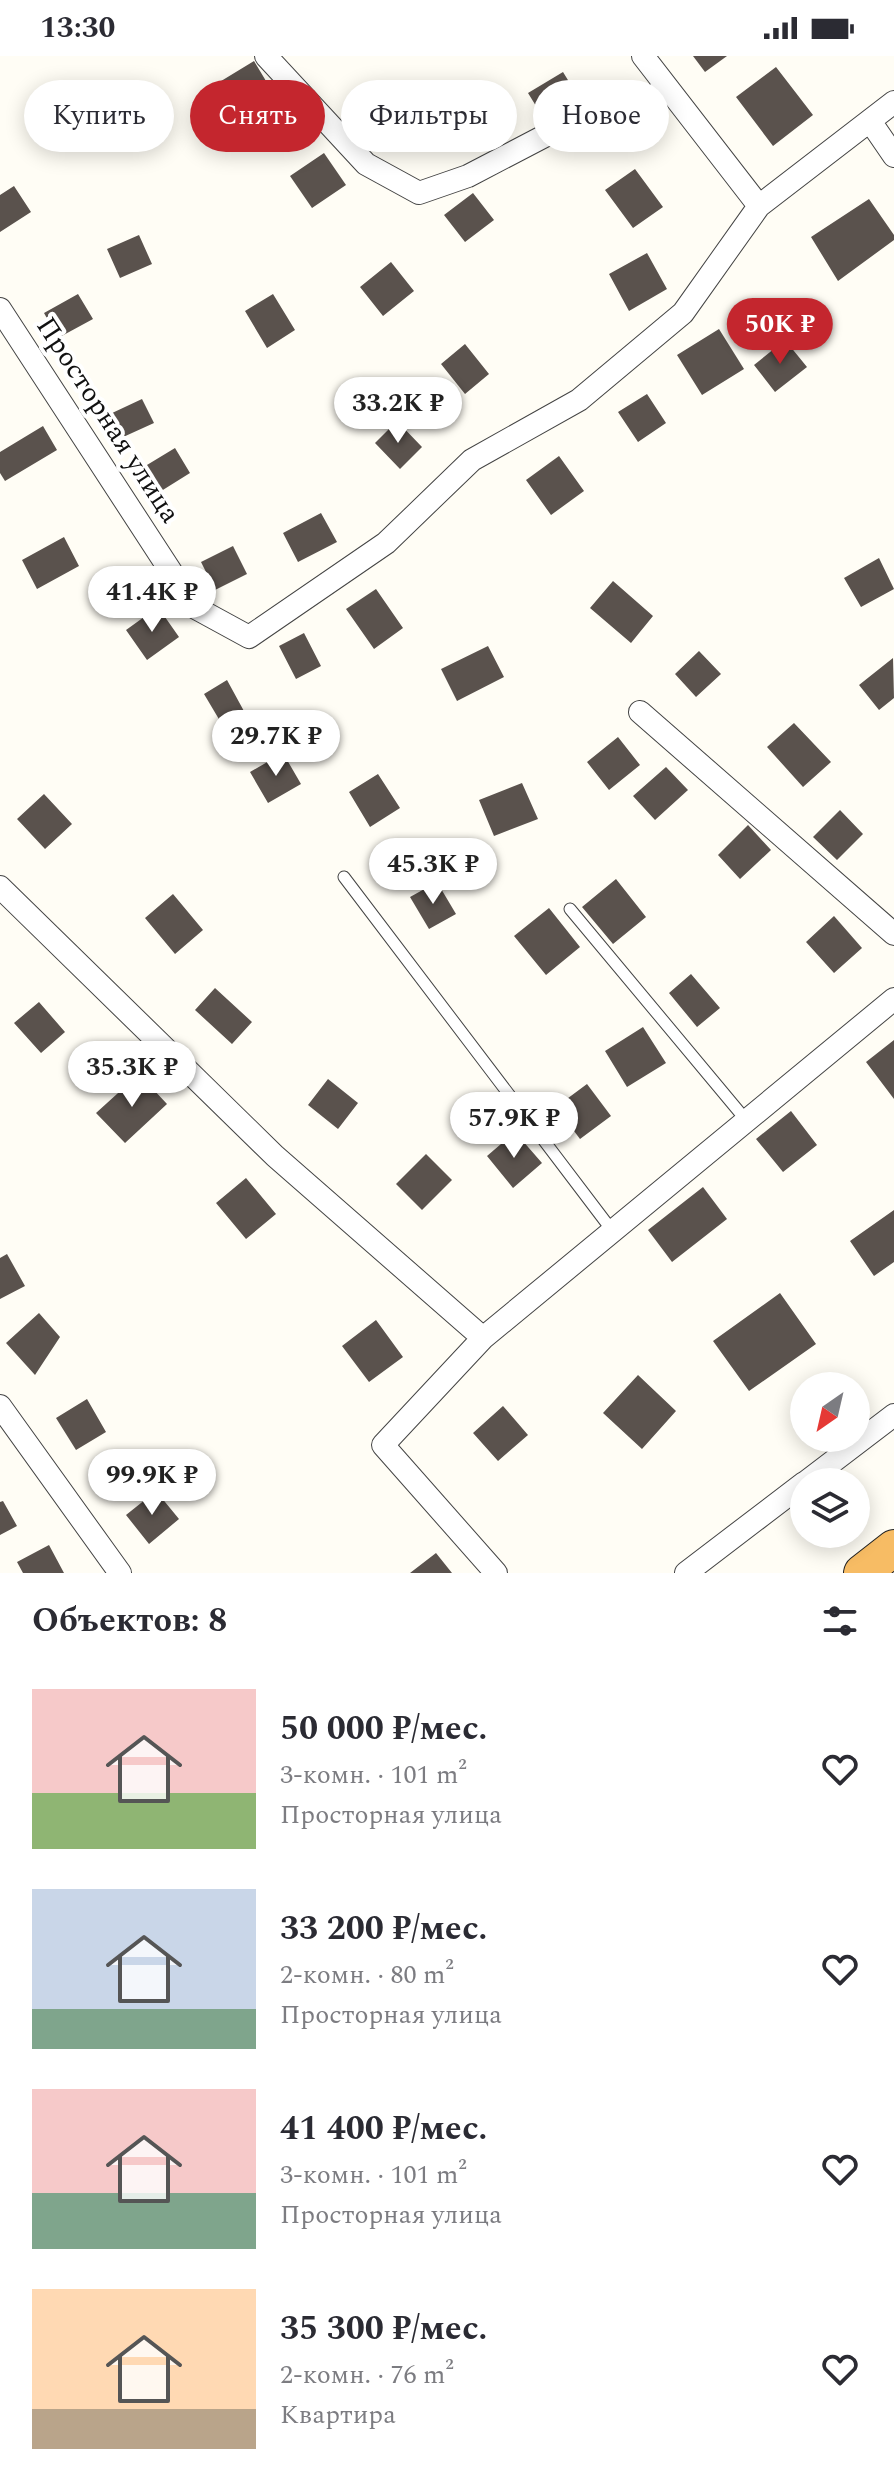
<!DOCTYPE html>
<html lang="ru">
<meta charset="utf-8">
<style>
body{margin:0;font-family:Spectral,serif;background:#f2f2f3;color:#2b2b33;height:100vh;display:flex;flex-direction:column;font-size:30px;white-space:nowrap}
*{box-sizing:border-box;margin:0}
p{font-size:26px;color:#7c7c81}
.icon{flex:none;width:44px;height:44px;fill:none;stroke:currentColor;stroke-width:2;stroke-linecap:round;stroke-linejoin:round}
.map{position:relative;height:1517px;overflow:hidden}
.panel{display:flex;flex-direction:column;background:#fff;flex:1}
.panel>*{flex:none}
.hud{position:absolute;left:24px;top:24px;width:846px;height:72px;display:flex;gap:16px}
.needle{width:52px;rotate:214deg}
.buttons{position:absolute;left:790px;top:1316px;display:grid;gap:16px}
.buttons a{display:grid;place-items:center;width:80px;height:80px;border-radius:50%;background:#fff;box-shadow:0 4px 20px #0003;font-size:40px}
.price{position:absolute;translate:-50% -68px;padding:0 18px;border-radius:28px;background:#fff;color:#222;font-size:26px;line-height:52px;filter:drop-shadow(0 2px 4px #0008)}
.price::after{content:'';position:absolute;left:50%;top:48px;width:24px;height:18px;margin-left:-12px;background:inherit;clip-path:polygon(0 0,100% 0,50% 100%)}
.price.on{background:#c4262e;color:#fff}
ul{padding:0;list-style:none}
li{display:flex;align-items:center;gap:24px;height:200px;padding:0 32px}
li span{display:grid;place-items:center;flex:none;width:224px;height:160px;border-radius:0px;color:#555}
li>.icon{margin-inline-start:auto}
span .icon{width:96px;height:96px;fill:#fffc;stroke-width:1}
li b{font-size:34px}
h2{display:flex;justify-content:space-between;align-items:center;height:96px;padding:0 32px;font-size:34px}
.tag{padding:0 28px;border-radius:36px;background:#fff;box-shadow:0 4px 20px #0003;font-size:28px;line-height:72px}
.tag.on{background:#c4262e;color:#fff}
.status{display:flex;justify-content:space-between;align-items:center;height:56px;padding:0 40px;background:#fff;direction:ltr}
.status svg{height:22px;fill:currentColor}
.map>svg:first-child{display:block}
.building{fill:#5a524d}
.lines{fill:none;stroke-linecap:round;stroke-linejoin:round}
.service-casing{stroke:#444;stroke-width:13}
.minor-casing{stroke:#444;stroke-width:24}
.trunk-casing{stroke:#222;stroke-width:38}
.service{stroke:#fff;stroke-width:11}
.minor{stroke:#fff;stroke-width:22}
.trunk{stroke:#f7bc64;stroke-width:36}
.labels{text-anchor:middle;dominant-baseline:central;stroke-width:8;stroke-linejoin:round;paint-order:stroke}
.street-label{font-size:28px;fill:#111;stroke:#fff}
</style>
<div class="status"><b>13:30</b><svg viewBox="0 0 49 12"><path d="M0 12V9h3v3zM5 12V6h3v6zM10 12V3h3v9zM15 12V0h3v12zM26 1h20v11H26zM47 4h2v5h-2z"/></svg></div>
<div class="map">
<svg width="894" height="1517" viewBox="0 0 894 1517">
<rect width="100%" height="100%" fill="#fffdf5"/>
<!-- building -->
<path class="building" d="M693 0H727L705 16Z
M254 5 269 30 224 58 208 33Z
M776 11 813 59 773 90 736 41Z
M563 16 579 42 544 63 528 37Z
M377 30 411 71 386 91 352 50Z
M324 97 346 129 312 152 290 120Z
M635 113 663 151 633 172 605 134Z
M14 130 31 156 0 176V139Z
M473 137 494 164 465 186 444 159Z
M869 143 894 179V184L838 225 811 181Z
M139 179 152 208 120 222 107 193Z
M647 197 667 233 629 255 609 218Z
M391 206 414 235 383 260 360 231Z
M78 238 93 263 58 282 44 257Z
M273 238 295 274 267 292 245 255Z
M719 273 744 313 702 339 677 299Z
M785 284 807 311 775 336 754 309Z
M465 288 489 318 465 338 441 308Z
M647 338 666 367 638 386 618 356Z
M142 343 154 367 121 382 110 358Z
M397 365 422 391 400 413 375 387Z
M43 370 57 394 5 425 0 417V396Z
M175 392 190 417 158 437 142 412Z
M559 400 584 435 551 459 526 424Z
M321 457 337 486 298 506 283 477Z
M64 481 79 510 37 533 22 504Z
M233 490 247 518 215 534 201 506Z
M879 502 894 533 861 551 844 522Z
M613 525 653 560 631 587 590 552Z
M376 533 403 572 374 593 346 553Z
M158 551 179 581 147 604 126 574Z
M304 577 321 610 296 623 279 590Z
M488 590 504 621 457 645 441 613Z
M699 595 721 618 696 641 675 618Z
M893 602 894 642 879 654 859 629Z
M227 624 245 657 223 670 204 638Z
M794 667 831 706 803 731 767 691Z
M618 681 640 709 609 734 587 706Z
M283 697 301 728 268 747 250 716Z
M666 711 688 734 655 764 633 740Z
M378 718 400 752 370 771 349 736Z
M522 727 538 763 494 780 479 744Z
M44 738 72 768 45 793 17 763Z
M840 754 863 778 837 804 813 781Z
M748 769 771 794 740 823 718 799Z
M616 823 646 861 613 888 582 851Z
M437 826 456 858 429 873 410 841Z
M173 838 203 874 175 898 145 862Z
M549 852 580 891 546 919 514 880Z
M834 860 862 892 834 917 806 886Z
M691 918 720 952 697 971 669 937Z
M215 932 252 966 232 988 195 954Z
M39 946 65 976 41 997 14 967Z
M643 971 666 1007 627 1031 605 995Z
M894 984V1043L866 1006Z
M139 1018 167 1048 125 1087 96 1057Z
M328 1023 358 1047 338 1073 308 1049Z
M587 1028 611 1060 580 1083 556 1051Z
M791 1055 817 1089 783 1116 756 1083Z
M515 1076 542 1107 513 1132 487 1100Z
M426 1098 452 1124 422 1154 396 1128Z
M246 1122 276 1158 246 1183 216 1147Z
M703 1131 727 1163 672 1206 648 1174Z
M894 1154V1206L874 1220 850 1185Z
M7 1198 25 1230 0 1243V1202Z
M780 1237 816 1288 749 1335 713 1285Z
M39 1257 60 1281 35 1319 6 1287Z
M376 1264 403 1301 369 1326 342 1290Z
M638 1319 676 1355 642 1393 603 1357Z
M87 1343 106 1376 76 1394 56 1362Z
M503 1350 528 1379 498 1405 473 1377Z
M156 1435 179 1463 149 1488 126 1459Z
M3 1445 17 1470 0 1479V1446Z
M49 1489 64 1517H23L17 1506Z
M436 1497 452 1517H410Z"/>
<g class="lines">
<defs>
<path id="service" d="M344 821 611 1173
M570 853 746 1064"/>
<path id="minor" d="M266 0 366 108 419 137 468 120 581 61 667 35
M643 0 759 150
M870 65 894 100
M0 253 194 551 249 581 386 487 472 404 579 344 683 257 759 150 894 46
M640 656 894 878
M0 831 275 1100 483 1282
M0 1350 120 1517
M806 1426 894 1359
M496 1517 383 1389 483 1282 894 943
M686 1517 804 1427"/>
<path id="trunk" d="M862 1517 894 1492"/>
</defs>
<!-- service casing -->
<use href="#service" class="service-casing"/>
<!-- minor casing -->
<use href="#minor" class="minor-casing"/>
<!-- trunk casing -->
<use href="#trunk" class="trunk-casing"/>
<!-- service -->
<use href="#service" class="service"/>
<!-- minor -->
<use href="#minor" class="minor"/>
<!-- trunk -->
<use href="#trunk" class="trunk"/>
</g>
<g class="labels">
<!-- street labels -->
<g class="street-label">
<text transform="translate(108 364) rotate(57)">Просторная улица</text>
</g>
</g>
</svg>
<div class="buttons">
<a><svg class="needle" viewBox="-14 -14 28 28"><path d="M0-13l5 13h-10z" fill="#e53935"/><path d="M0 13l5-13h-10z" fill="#7c7c81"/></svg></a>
<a><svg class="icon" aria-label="layers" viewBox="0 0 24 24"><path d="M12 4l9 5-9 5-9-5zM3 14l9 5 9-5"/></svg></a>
</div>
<b class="price on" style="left:780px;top:310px">50K ₽</b>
<b class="price" style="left:398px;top:389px">33.2K ₽</b>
<b class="price" style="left:152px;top:578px">41.4K ₽</b>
<b class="price" style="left:276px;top:722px">29.7K ₽</b>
<b class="price" style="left:433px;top:850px">45.3K ₽</b>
<b class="price" style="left:132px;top:1053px">35.3K ₽</b>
<b class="price" style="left:514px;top:1104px">57.9K ₽</b>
<b class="price" style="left:152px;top:1461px">99.9K ₽</b>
<div class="hud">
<a class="tag">Купить</a>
<a class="tag on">Снять</a>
<a class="tag">Фильтры</a>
<a class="tag">Новое</a>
</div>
</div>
<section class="panel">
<h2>Объектов: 8<svg class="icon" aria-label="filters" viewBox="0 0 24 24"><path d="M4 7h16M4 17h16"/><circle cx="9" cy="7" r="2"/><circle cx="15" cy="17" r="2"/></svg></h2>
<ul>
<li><span style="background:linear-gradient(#f6c9c9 65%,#8fb573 0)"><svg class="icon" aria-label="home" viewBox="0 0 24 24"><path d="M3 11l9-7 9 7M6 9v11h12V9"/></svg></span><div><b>50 000 ₽/мес.</b><p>3-комн. · 101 m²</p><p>Просторная улица</p></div><svg class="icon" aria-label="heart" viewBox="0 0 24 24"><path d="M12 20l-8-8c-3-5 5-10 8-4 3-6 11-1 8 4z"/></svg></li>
<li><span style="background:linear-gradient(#c9d6e8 75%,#7fa58c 0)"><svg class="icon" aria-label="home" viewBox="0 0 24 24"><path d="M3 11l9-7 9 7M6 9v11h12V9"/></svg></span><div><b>33 200 ₽/мес.</b><p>2-комн. · 80 m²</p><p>Просторная улица</p></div><svg class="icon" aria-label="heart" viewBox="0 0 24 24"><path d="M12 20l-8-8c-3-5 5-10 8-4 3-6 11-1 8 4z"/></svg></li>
<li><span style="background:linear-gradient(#f6c9c9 65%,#7fa58c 0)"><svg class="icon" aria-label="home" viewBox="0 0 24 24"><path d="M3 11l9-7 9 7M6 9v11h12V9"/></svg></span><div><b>41 400 ₽/мес.</b><p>3-комн. · 101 m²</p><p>Просторная улица</p></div><svg class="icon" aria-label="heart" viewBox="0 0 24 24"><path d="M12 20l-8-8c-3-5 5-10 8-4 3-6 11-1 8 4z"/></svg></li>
<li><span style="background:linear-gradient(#ffd9b3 75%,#b9a48a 0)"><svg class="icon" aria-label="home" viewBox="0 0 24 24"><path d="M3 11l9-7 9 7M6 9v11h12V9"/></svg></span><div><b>35 300 ₽/мес.</b><p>2-комн. · 76 m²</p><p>Квартира</p></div><svg class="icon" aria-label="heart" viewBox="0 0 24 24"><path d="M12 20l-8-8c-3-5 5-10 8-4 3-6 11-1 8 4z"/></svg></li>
</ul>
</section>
